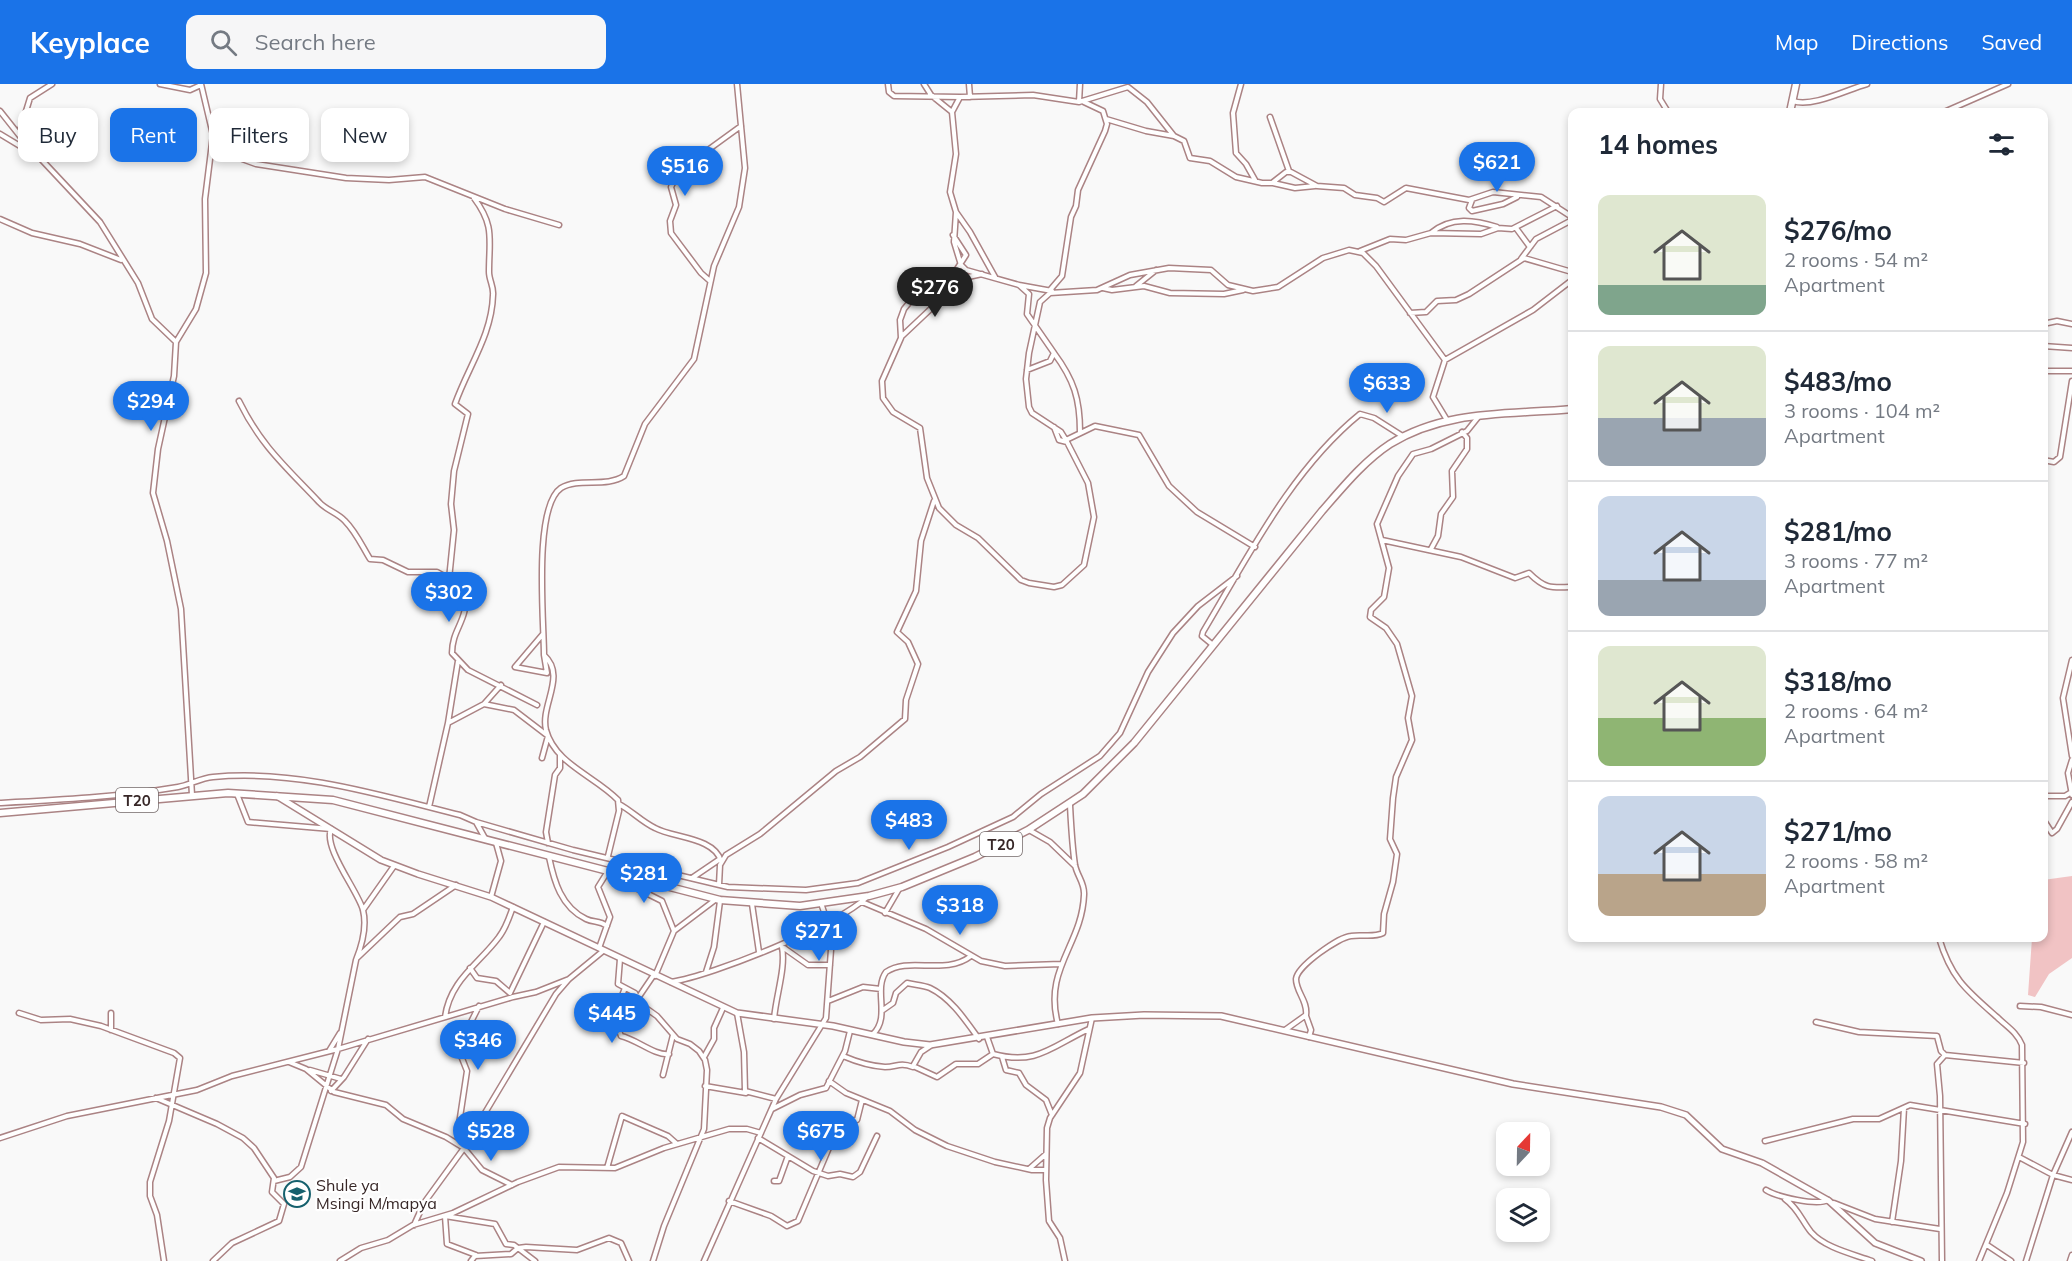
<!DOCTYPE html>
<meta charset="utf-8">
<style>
body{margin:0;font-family:Mulish,sans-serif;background:#f6f6f7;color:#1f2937;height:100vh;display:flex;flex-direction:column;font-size:22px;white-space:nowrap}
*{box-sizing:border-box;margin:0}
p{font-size:20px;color:#747a83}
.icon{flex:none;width:33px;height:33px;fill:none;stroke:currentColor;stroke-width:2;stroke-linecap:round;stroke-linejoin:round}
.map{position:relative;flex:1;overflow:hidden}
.drawer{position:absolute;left:1568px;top:24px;width:480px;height:834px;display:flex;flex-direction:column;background:#fff;border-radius:12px;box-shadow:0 3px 9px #0003}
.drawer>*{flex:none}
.guide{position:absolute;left:18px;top:24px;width:570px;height:54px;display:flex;gap:12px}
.needle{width:39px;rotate:22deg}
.controls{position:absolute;left:1496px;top:1038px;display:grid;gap:12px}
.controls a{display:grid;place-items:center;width:54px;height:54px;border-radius:12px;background:#fff;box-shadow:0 3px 9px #0003;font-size:30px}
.price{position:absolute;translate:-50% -51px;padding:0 14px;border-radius:21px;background:#1a73e8;color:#fff;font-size:20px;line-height:39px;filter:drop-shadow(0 2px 3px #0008)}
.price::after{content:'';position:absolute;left:50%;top:36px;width:18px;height:14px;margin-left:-9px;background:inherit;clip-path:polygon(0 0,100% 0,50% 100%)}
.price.current{background:#222;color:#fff}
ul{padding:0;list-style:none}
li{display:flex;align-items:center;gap:18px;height:150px;padding:0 30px}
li+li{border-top:2px solid #e0e1e3}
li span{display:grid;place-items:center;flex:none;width:168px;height:120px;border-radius:12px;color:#555}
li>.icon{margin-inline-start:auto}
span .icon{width:72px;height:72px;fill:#fffc;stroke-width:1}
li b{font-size:26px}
h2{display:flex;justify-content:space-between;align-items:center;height:72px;padding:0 30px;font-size:26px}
.tag{padding:0 21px;border-radius:12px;background:#fff;box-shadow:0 3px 9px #0003;font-size:21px;line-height:54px}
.tag.current{background:#1a73e8;color:#fff}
header{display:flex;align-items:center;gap:36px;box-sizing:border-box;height:84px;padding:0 30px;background:#1a73e8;color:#fff}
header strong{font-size:28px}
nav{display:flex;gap:33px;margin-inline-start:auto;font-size:21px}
.search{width:420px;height:54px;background:#f6f6f7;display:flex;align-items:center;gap:15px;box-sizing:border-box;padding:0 21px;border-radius:12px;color:#747a83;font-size:22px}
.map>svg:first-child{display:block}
.green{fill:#f1c3c4}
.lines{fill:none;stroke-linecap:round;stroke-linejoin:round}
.minor-casing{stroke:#ab8384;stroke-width:7}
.tertiary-casing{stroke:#ab8384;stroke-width:8}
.primary-casing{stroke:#ab8384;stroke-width:9}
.minor{stroke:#fff;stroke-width:4}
.tertiary{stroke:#fff;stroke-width:5}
.primary{stroke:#fff;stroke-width:6}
.labels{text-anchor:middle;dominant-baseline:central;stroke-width:4.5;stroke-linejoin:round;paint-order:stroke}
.shield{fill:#fff;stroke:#736868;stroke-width:1.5}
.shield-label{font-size:15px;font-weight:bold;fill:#372727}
.poi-label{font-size:16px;fill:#372727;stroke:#fff;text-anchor:start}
</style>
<header>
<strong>Keyplace</strong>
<div class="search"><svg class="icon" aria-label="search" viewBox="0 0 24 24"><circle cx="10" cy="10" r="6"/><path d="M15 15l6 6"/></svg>Search here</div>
<nav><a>Map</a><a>Directions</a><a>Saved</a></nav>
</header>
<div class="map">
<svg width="2072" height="1177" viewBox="0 0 2072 1177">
<rect width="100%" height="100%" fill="#f9f9f9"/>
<!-- green -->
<path class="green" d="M2072 792V874L2049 890 2035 913 2028 911 2032 854H2043V796Z"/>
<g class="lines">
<defs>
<path id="minor" d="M160 0 190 6 201 1
M888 0 889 8 894 12 960 13
M924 0 931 11 952 28
M969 0 970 13
M1241 0 1233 29 1236 69 1246 80 1255 96
M1661 0 1660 15 1668 28
M1793 17C1812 24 1848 5 1867 0
M1079 18 1080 0
M0 27 31 66
M1944 28 2008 0
M1270 33 1289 87
M1106 35 1146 47 1174 52
M0 50 40 74 100 138 138 199 152 235 176 258 174 292 158 365 153 409 167 457 181 525 192 711
M19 50 30 14 52 0
M212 64 256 80 346 94 389 96 425 93 505 125 559 141
M1273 99 1295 104 1315 102
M1472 116 1469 124 1472 127 1503 120 1517 113
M956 128 970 148 995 193
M0 135 32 149 80 160 121 176
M1516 144 1530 163
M1431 149C1451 132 1475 136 1497 143
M953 151 966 171 957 185
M1360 167 1390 155 1406 156 1431 149 1481 150 1498 144 1512 145 1557 122
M1521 175 1536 155 1572 136
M982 190 922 203 904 225 900 236 901 254 882 297 883 314 893 328 920 344 927 394 939 424 956 441 978 454 1021 496 1029 499 1054 503 1062 501 1084 481 1094 433 1088 399 1066 356 1061 348 1032 329 1029 323 1026 295 1029 269 1040 218 1050 209 1097 206 1130 191 1169 184 1211 186 1228 201 1253 207 1278 203 1323 174 1349 166 1363 169 1376 182 1445 276 1433 313 1447 336
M710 197 701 189 671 149 670 137 676 121 671 103 679 87 741 42
M934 198 949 188 959 186
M1019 201 1052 207
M1136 202 1156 186
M1103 204 1112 206 1144 202 1170 209 1224 210 1243 206
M1050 206 1062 192 1071 133 1076 122 1078 106 1105 47 1107 40 1103 27 1084 18
M1410 229 1426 228 1437 217 1456 216 1469 210 1524 174 1572 188
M2043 240 2057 237 2072 240
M901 253 937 219 943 198
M176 258 196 225 206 189 205 115 213 51 201 0
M2043 262 2072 264
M1054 269C1074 296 1080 315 1080 348
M1445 276 1533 226 1572 196
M1027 286 1050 277 1054 269 1027 230 1029 210 1019 201 966 186 961 181 954 158 956 128 950 108 956 70 952 28 960 13 1033 11 1079 18 1128 3 1147 18 1174 52 1184 57 1190 74 1210 77 1236 93 1262 99H1272L1286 88H1291L1317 102 1344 104 1355 111 1377 114 1384 118 1406 104 1469 116 1493 108 1541 113 1572 133
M2043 287H2072
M239 317C261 362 286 383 319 418 326 426 338 429 345 437 356 448 362 462 370 475L383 476 408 488H437L453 497 458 506 465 508C469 537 452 544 452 569L468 586 537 621
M1054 343 1059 356 1067 358
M1066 356 1095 342 1139 351 1169 402 1197 428 1255 463
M2043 376 2054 378 2060 373 2072 297
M1382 456 1461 473 1515 494 1529 489C1545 505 1551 504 1572 503
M1431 465 1438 452 1441 430 1453 413 1452 387 1467 365V354L1462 348
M449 495 454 446 451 420 454 387 468 330 455 320C468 283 492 251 493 211 494 203 489 196 489 188 489 155 495 142 474 114
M543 550 515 583 547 589 544 571
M1213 561 1202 552 1203 548C1248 473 1291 386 1360 330L1374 334 1404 353
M2072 576 2063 614 2072 672
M484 620 501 601
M448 639 458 577
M2072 676 2068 689 2072 711
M237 710 248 738 331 745C323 764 358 807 363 826 367 842 362 861 356 876L338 965 301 1083 290 1093 274 1097
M2043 712H2065L2070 709
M0 719C59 716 119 713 178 703 189 701 201 694 213 693 296 685 380 711 460 731L476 738 486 756
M619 720C632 727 642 738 655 744 673 754 714 753 721 777
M429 723 448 639 484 620 514 626 548 652 542 674
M2043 735 2052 749 2057 745 2072 718
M476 738 573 766 728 803 806 806 858 799 948 763 1013 733 1041 710 1100 672 1120 649 1148 588 1173 549 1198 522 1237 492
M1029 746 1050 758 1075 782
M548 759 546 748 555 691 560 684V671
M608 772 619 727 618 716C595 692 555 680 546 646 540 621 567 592 544 571 544 538 533 423 561 404 579 393 606 404 624 392L645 340 694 275 714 182 739 123 745 84 737 0
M549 773C554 797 561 823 586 835 594 839 599 836 607 842
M623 777 628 793
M621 791 634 803 662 817 674 847
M692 794 720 775
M719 801 720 781 726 771 760 750 836 687 860 673 905 635 906 616 918 580 908 558 897 548 916 507 921 457 934 417
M491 813 501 777 496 759
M862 818 926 845 981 877 1005 882 1061 880
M752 820 759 868
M363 826 394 782
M885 829 899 805
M1939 854C1951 894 1966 906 1997 933 2006 942 2017 948 2022 961L2023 1058 2007 1109 1979 1177
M599 864 610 833 598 803 608 787
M784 864 808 881H830
M358 873 400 833 413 830 456 801
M620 875 618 900 635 909 637 913
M470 884 477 894 496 897 510 909
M706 888 714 863 720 817
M653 892 636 917 657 932 677 955 690 960 699 967 705 976 707 986 704 1045 664 1142 653 1177
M655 892 674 847 715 816
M671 898C714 891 836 842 867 813
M625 904 621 914C627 927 614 938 621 952 636 955 655 972 669 970
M510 909 544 838
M828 917 863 903 881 905
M2020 922 2041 923 2072 931
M883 926 893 919 896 909 907 899C915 901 923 901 930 904 951 914 966 937 979 955
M19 929 41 936 70 935 101 942 174 969 180 974 169 1037 150 1098V1112L157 1131 164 1177
M737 929 744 968 745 1007 776 1015
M1306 932 1311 946 1309 953
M445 933C450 896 479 880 499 853 506 844 509 834 513 823
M774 935C776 911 786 884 782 863
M1816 938 1859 948 1937 952 1941 967 1945 971
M1058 940C1043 885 1082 861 1084 811 1085 799 1077 792 1075 781 1072 761 1071 740 1070 721
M111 946V929
M1285 946 1306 931C1308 917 1296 908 1296 895 1297 882 1339 853 1351 852 1362 850 1373 854 1383 849L1384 830 1393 798 1397 770 1390 755 1393 714 1396 693 1412 656 1408 634 1412 612 1397 560 1386 544 1370 533 1371 526 1384 513 1389 484 1377 440 1398 392 1413 370 1431 365 1467 347 1479 332
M873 950C891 933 873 906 886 888 909 872 945 892 971 872
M987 953 993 970C1037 982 1052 962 1089 945
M930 962 921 968 913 982 937 993 956 980H978L993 970
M329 967 340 949
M843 972C857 978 869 982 885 983 897 983 899 978 913 983
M704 973 714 955V944L723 924
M1002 973 1006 986 1019 989 1026 1001 1046 1016 1052 1031
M289 978 306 985 334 1008 386 1021 403 1035 446 1053 464 1064 482 1086 512 1101
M310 986 341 995
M663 991 673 951
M829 997 846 1009 890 1027 915 1046 947 1062 995 1078 1032 1086H1046
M705 1002 746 1009
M331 1007 344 993 368 955
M156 1014 217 1040 243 1054 254 1064 274 1094 272 1108 284 1120 279 1137 232 1159 213 1177
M772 1025 800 1011 826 1004 845 967 850 947
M0 1054 67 1032 197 1006 232 992 338 965 513 913 536 908 569 895
M758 1054 813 1087 828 1092 840 1090 853 1093 860 1088 877 1052
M468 1056 459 1040 467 987 456 959V942H469L479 922
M1765 1057 1853 1035H1879L1910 1021 2025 1040
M2019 1073 2053 1091 2072 1096
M607 1084 622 1032 668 1052 677 1060
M1029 1085 1046 1070
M774 1097H779L788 1072
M1766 1106C1777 1113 1817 1122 1828 1116
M1785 1115C1798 1124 1802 1137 1811 1148 1825 1164 1853 1170 1872 1177
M729 1117 771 1132 787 1142 798 1137 834 1052 841 1048 846 1037 857 1036 862 1016
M1834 1119 1875 1135 1940 1145
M1892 1138 1901 1077 1904 1024
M414 1141 424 1119 464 1064 556 910 569 895 603 867
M1987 1161 2011 1177
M476 1171 447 1160 445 1132 495 1140 506 1160 514 1161 535 1177
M340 1177 361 1164 388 1156 413 1141 453 1129 518 1098 559 1083 615 1084 664 1064 729 1045H747L761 1049
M471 1177 475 1172 511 1170 518 1164 526 1163 577 1166 609 1154 621 1159 629 1177
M704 1177 776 1015 826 934 832 852 821 819
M1065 1177 1060 1154 1049 1137 1046 1096 1047 1044 1050 1034 1080 989 1092 934
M1942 1177 1940 1012 1937 980 1945 971 2024 979
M2026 1177 2053 1091 2072 1048
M2070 1177 2072 1171"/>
<path id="tertiary" d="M277 712 381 776 418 790 491 813 737 929 833 942 904 958 930 961 1092 934 1144 931 1221 932 1513 1000 1661 1023 1686 1031 1722 1065 1762 1079 1829 1117 1875 1159 1921 1177"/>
<path id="primary" d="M1790 28 1796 0
M0 729 228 709 333 716 720 816 800 822 869 812 902 803 975 773 1028 746 1083 710 1134 659 1322 427C1343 403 1364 377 1390 360 1446 325 1510 331 1572 325"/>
</defs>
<!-- minor casing -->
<use href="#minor" class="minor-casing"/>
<!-- tertiary casing -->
<use href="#tertiary" class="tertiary-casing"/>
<!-- primary casing -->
<use href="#primary" class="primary-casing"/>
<!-- minor -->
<use href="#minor" class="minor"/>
<!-- tertiary -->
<use href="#tertiary" class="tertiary"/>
<!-- primary -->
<use href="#primary" class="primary"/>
</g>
<!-- icons -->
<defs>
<symbol id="school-ring" viewBox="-11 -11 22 22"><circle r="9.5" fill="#fff" stroke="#15606d" stroke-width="1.5"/><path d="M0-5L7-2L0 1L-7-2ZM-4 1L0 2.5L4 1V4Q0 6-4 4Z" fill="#15606d"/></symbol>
</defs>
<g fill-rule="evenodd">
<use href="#school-ring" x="282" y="1095" width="30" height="30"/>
</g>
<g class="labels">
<!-- shield labels -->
<g class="shield">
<rect x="116" y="704" width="42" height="24" rx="4.5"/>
<rect x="980" y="748" width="42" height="24" rx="4.5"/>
</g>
<g class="shield-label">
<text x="137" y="716">T20</text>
<text x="1001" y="760">T20</text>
</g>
<!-- poi labels -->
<g class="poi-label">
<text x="316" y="1101">Shule ya<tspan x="316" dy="18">Msingi M/mapya</tspan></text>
</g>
</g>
</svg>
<div class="controls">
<a><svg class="needle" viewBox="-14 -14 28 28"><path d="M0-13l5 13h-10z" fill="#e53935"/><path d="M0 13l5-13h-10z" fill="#747a83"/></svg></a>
<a><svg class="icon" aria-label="layers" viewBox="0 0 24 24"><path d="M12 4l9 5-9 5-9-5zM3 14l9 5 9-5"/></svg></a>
</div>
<b class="price" style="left:1497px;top:109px">$621</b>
<b class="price" style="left:685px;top:113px">$516</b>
<b class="price current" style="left:935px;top:234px">$276</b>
<b class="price" style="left:1387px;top:330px">$633</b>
<b class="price" style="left:151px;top:348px">$294</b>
<b class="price" style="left:449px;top:539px">$302</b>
<b class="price" style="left:909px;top:767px">$483</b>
<b class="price" style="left:644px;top:820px">$281</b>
<b class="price" style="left:960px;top:852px">$318</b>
<b class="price" style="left:819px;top:878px">$271</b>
<b class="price" style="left:612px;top:960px">$445</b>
<b class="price" style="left:478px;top:987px">$346</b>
<b class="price" style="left:491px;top:1078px">$528</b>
<b class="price" style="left:821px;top:1078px">$675</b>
<div class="guide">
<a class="tag">Buy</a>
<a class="tag current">Rent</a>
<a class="tag">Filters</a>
<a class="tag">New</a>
</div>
<section class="drawer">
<h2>14 homes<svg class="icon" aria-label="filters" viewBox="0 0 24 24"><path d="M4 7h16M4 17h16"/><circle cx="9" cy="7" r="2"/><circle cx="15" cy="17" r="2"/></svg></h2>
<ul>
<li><span style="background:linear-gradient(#dfe7d0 75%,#7fa58c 0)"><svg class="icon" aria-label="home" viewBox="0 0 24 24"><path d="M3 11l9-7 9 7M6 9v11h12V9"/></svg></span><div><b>$276/mo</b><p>2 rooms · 54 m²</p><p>Apartment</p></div></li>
<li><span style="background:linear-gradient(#dfe7d0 60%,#9aa5b1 0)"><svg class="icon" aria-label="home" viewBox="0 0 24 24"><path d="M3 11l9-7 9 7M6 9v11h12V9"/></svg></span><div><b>$483/mo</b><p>3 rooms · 104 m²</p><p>Apartment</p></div></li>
<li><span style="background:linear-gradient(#c9d6e8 70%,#9aa5b1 0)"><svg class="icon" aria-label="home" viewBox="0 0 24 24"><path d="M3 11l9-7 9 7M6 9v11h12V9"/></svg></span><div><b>$281/mo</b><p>3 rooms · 77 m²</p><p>Apartment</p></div></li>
<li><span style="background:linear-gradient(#dfe7d0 60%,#8fb573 0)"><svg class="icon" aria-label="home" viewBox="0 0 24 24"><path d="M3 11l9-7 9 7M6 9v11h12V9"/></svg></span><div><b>$318/mo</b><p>2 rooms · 64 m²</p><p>Apartment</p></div></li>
<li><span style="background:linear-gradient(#c9d6e8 65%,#b9a48a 0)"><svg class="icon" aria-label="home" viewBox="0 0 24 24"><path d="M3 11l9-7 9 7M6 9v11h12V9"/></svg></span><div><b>$271/mo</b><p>2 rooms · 58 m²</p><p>Apartment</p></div></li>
</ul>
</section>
</div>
